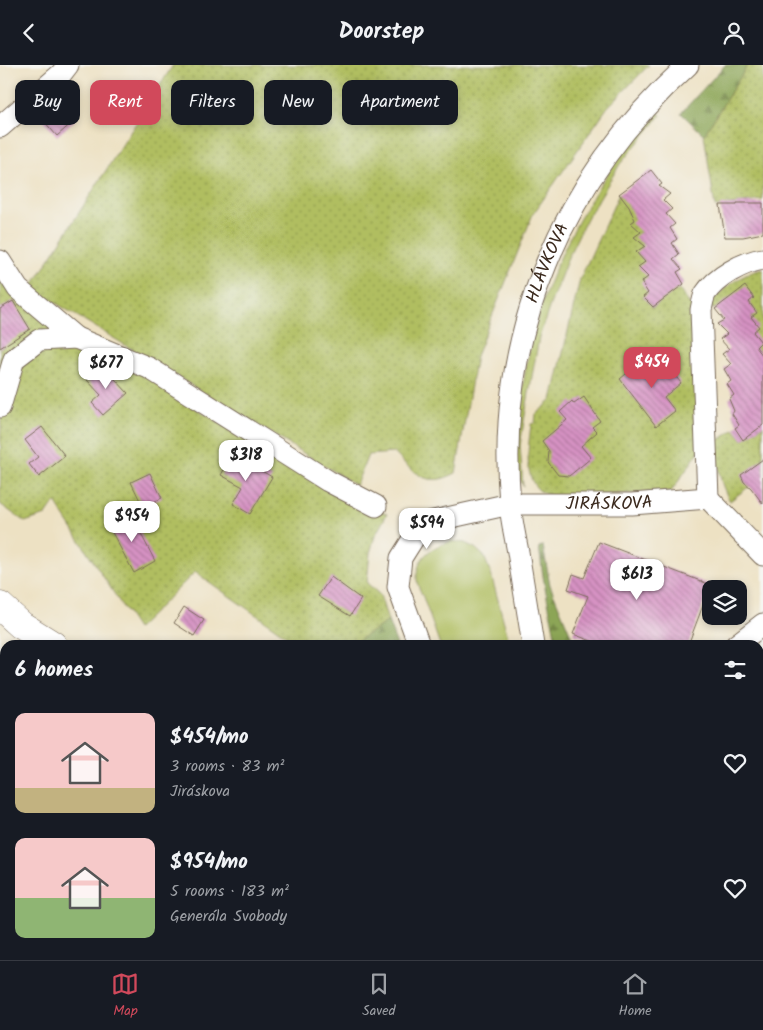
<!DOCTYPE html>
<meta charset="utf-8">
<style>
body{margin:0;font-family:Kalam,sans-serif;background:#20242c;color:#f1f3f6;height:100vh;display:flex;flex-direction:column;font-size:19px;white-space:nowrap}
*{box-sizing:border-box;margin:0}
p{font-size:16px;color:#9ea1a6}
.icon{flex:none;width:28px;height:28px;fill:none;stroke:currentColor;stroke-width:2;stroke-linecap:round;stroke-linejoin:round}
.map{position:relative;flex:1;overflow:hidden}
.sheet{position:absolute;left:0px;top:575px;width:764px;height:320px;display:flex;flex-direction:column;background:#171b24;border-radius:15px 15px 0 0;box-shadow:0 2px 8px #0003}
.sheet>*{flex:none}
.hud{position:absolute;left:15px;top:15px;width:500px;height:45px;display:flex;gap:10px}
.fabs{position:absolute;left:702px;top:515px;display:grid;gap:10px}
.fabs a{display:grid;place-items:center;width:45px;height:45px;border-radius:10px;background:#171b24;box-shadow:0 2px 8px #0003;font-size:25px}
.price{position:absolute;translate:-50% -42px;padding:0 11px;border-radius:10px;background:#fff;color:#222;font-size:16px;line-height:32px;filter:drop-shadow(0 1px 2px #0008)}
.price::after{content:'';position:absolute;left:50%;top:30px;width:15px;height:11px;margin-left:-8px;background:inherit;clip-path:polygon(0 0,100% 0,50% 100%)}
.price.active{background:#d1495b;color:#fff}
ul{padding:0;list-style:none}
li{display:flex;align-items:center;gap:15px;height:125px;padding:0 15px}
li span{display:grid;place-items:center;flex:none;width:140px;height:100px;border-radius:10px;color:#555}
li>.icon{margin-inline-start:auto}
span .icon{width:60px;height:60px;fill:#fffc;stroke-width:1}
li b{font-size:21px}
h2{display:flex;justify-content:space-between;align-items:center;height:60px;padding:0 15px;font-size:21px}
.pill{padding:0 18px;border-radius:10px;background:#171b24;box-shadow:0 2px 8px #0003;font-size:18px;line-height:45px}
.pill.active{background:#d1495b;color:#fff}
header{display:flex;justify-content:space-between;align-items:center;height:65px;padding:0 15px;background:#171b24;font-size:22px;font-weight:600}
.tab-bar{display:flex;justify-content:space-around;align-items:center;height:70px;border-top:1px solid #363941;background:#171b24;font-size:14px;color:#9ea1a6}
.tab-bar a{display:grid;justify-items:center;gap:2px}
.tab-bar .active{color:#d1495b}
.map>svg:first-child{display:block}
.grass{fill:#b0be60;stroke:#76743f}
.forest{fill:url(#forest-firs);stroke:#64683a}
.garden{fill:url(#garden-dots);stroke:#76743f}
.building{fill:url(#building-back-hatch)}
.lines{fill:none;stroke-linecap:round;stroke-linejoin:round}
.minor-casing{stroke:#796a58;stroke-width:23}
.major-casing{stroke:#796a58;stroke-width:29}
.minor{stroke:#fff;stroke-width:21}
.major{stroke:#fff;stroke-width:28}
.labels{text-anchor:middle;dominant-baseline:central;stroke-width:4;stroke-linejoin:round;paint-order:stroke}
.street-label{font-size:18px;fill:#3b2a1e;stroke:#f6f6f2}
</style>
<header><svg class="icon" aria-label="back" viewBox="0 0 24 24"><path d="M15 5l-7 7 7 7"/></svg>Doorstep<svg class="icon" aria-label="person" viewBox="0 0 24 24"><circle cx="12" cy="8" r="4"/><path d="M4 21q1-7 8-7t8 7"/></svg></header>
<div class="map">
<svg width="763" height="895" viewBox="0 0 763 895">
<defs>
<pattern id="forest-firs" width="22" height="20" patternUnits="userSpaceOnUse" patternTransform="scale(1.25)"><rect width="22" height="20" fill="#8ca556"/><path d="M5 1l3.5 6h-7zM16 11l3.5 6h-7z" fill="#748747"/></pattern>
<pattern id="garden-dots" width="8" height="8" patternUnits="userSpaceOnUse" patternTransform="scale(1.25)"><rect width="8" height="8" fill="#b0be60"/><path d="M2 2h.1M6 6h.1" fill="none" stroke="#909b4f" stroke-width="1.8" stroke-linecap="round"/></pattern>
<pattern id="building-back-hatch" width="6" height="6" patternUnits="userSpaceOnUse" patternTransform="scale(1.25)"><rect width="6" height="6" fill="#d692c3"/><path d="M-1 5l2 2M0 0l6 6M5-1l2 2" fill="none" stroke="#af779e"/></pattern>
</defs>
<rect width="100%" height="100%" fill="#f6f6f2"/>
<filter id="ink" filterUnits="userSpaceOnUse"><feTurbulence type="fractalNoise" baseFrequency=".02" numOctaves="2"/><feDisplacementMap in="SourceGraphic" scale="10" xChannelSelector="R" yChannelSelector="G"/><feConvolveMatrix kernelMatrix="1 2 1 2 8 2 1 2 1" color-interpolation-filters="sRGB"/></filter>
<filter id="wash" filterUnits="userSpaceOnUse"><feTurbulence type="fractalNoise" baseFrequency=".0096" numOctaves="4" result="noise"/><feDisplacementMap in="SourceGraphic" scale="20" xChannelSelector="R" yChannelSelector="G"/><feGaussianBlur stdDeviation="1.12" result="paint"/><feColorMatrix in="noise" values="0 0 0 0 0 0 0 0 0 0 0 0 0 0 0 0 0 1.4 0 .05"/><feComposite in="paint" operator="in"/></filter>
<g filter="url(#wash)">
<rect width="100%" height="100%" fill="#ede1c3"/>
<!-- grass -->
<path class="grass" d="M655 46 661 50 620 99 585 157 569 190 550 240 539 273 525 350 520 381 523 421C509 396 516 367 520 339 525 305 531 272 542 239 545 228 550 217 554 207 579 147 614 95 655 46Z
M453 476 465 478 475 483 484 491 491 509 510 580H440C434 564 429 548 423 532 421 527 417 520 417 514 416 492 433 480 453 476Z
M551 890H588L590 895H539Z
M668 890H698L701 895H665Z"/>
<!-- forest -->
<path class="forest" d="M725 0H748L704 70 681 48Z
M543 481 550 520 575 580H557L544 518 539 482Z
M388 556 397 580H351Z"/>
<!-- garden -->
<path class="garden" d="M173 0H649L607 43 533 149 476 291 456 408C426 424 415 408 394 388L368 390 356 420 31 223Z
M748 0H763V135L715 142 704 70Z
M619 129 638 153 652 243 678 223 692 242 700 385 671 427 561 431C556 431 550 431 545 429 521 418 529 379 531 359L535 358 536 349 552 335 580 214Z
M763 204V329L749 237 715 244 707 243C720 225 740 209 763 204Z
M0 206 54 263 0 320Z
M36 282H78L124 298 332 428 387 449 375 471 370 488 367 518 380 530 388 556 351 580H299L195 507 137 564 55 437 46 450 25 457 0 439 1 355 14 311Z
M763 360V411L730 436C719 418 717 398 715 378L734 364 743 375Z
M763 571V734L759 732V580H751Z
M4 672 5 770 0 774V674Z
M759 779 763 782V890L761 891 759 886Z
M5 789V884L0 886V791Z"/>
<g id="blocks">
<!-- building -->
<path class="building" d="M55 31 75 55 57 71 36 47Z
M651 105 662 119 659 121 670 129 663 135 672 144 666 149 675 159 670 163 677 174 672 178 679 189 673 194 682 204 677 207 684 219 653 242 643 232 648 228 641 217 648 212 638 202 645 197 636 187 645 181 634 172 641 167 631 158 635 155 629 142 619 129Z
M737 138H763V168L743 172H725L720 140H737Z
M745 221 754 233 749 237 757 248 751 252 759 262 753 267 761 277 756 282 763 291V360L743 375 735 363 739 360 732 349 734 346 729 334 734 330 727 319 731 316 724 304 731 299 722 289 729 284 720 274 727 269 717 259 724 255 715 244Z
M13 236 30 264 0 283V244Z
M644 294 655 307 665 298 681 318 664 332 675 346 656 361 620 314Z
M103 301 128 328 103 350 92 338 101 330 87 315Z
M584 332 600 356 592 362 597 367 581 381 591 393 569 411 558 410 548 397 549 386 542 376 567 355 560 347 572 336 574 339Z
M42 362 65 391 39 412 29 399 38 392 25 375Z
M233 389 272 412 250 449 233 439 243 422 221 410Z
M763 394V439L751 423 744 417 741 410Z
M150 408 162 433 143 442 131 417Z
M130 448 155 496 134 508 108 460Z
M599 477 711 520V537L705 535 688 580H602L573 569 588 531 568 524 573 509 584 513Z
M331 512 361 534 350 551 318 531Z
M184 542 204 555 194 571 174 558Z"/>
</g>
</g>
<g filter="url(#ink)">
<use href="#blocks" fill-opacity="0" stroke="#796a58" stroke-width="1"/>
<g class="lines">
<defs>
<g id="minor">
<path d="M0 62 61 9 68 0"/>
<path d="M0 196 18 224 76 273 39 275 14 294 0 342"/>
<path d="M76 273 149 303 328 416 376 441"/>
<path d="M708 433 701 245C702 240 703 234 705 229 716 212 743 197 763 194"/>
<path id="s1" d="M419 580 398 522 401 493 418 466 429 457 510 439H632L708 433 763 490"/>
<path id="s2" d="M533 580C528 549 523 518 518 487 515 471 511 454 510 438 495 269 563 113 688 0"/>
<path d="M736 580 763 559"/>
<path d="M0 784 5 782"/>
<path d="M164 890 167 895"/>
<path d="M616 890 617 895"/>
</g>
<path id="major" d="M0 541 21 560 53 580
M759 751 763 753"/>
</defs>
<!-- minor casing -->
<use href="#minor" class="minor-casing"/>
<!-- major casing -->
<use href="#major" class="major-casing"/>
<!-- minor -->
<use href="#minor" class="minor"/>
<!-- major -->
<use href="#major" class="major"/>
</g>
</g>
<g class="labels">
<!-- street labels -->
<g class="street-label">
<text stroke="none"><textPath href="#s2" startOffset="389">HLÁVKOVA</textPath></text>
<text stroke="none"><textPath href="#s1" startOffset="319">JIRÁSKOVA</textPath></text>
</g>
</g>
</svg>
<div class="fabs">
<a><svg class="icon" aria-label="layers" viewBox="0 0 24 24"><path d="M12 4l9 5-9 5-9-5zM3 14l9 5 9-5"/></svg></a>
</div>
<b class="price active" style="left:652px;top:324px">$454</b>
<b class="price" style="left:106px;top:325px">$677</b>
<b class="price" style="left:246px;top:417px">$318</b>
<b class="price" style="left:132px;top:478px">$954</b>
<b class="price" style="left:427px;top:485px">$594</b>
<b class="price" style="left:637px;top:536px">$613</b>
<div class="hud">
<a class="pill">Buy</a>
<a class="pill active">Rent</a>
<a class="pill">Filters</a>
<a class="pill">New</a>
<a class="pill">Apartment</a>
</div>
<section class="sheet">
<h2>6 homes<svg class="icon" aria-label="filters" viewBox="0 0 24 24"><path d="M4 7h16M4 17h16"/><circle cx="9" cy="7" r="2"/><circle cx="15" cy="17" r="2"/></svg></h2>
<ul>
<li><span style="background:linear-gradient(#f6c9c9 75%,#c2b280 0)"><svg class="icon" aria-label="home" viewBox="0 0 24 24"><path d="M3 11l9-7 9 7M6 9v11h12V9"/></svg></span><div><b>$454/mo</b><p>3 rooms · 83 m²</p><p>Jiráskova</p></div><svg class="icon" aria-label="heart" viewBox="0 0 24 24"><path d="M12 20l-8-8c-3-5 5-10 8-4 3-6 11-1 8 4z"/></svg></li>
<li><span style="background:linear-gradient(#f6c9c9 60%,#8fb573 0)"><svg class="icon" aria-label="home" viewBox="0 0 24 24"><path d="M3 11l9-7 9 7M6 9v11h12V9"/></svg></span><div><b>$954/mo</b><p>5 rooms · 183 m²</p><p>Generála Svobody</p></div><svg class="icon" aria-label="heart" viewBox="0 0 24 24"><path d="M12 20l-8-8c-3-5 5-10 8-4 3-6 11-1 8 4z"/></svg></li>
</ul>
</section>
</div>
<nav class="tab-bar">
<a class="active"><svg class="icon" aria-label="map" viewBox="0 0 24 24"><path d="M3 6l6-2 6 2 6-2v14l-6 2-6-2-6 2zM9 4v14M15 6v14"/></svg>Map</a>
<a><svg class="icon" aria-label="saved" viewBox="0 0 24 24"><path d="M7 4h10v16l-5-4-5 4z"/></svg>Saved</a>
<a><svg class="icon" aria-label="home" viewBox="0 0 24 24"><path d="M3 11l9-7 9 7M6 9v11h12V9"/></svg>Home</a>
</nav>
